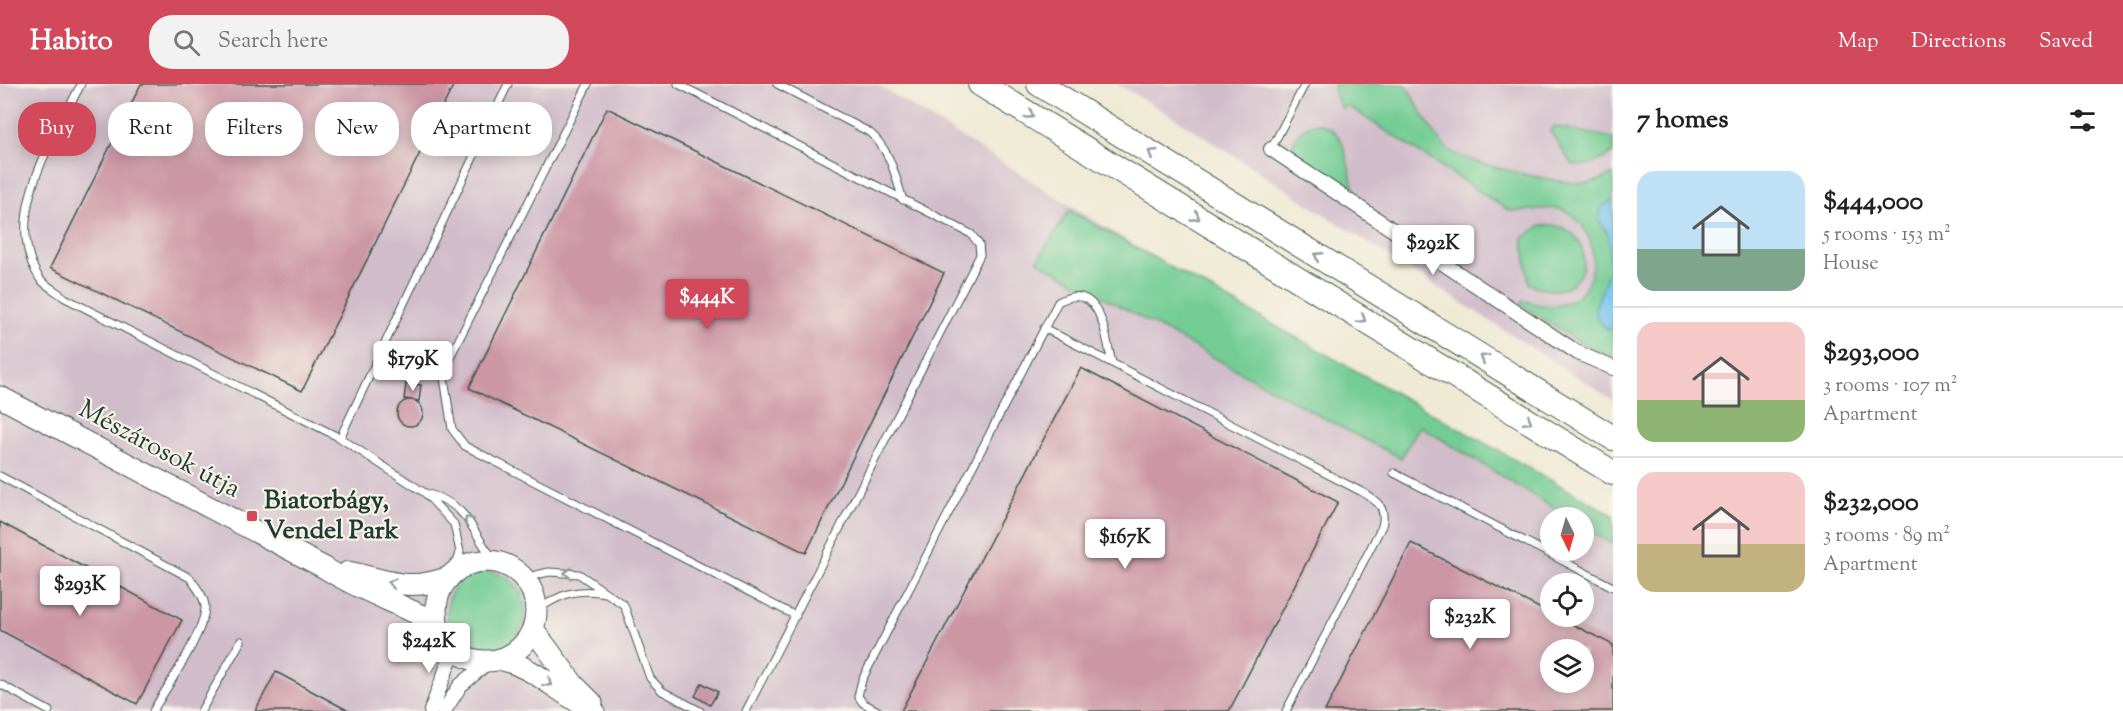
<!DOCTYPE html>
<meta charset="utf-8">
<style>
body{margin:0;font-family:"Sorts Mill Goudy",serif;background:#f2f2f2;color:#222;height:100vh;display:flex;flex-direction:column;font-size:22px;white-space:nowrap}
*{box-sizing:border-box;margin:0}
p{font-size:20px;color:#767676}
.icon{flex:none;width:33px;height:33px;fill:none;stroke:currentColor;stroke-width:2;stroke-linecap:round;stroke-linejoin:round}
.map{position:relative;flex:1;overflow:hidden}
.details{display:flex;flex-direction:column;background:#fff;width:510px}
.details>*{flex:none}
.guide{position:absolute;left:18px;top:18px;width:570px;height:54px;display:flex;gap:12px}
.needle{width:39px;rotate:175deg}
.fabs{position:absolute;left:1540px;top:423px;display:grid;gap:12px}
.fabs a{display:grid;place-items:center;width:54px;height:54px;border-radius:50%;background:#fff;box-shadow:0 3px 15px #0003;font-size:30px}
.price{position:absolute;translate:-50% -51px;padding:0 14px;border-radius:6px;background:#fff;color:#222;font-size:20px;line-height:39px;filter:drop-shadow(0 2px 3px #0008)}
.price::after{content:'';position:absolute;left:50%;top:36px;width:18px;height:14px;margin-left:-9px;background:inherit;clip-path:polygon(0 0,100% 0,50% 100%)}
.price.current{background:#d1495b;color:#fff}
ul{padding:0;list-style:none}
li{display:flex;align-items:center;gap:18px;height:150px;padding:0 24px}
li+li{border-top:2px solid #e0e0e0}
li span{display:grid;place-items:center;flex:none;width:168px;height:120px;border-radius:18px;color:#555}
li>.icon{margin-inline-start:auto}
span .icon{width:72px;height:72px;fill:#fffc;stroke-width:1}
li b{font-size:26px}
h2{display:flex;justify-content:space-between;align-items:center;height:72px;padding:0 24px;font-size:26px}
.chip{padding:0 21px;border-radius:24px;background:#fff;box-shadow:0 3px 15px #0003;font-size:21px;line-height:54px}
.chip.current{background:#d1495b;color:#fff}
header{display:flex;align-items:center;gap:36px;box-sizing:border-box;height:84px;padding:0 30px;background:#d1495b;color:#fff}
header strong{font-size:28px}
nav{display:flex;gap:33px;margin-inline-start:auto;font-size:21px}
.search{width:420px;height:54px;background:#f2f2f2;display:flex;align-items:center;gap:15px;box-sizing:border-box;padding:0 21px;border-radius:24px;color:#767676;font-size:22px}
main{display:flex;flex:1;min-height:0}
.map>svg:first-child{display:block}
.industrial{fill:#d1bdca;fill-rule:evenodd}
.green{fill:#72cc93;stroke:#488464;stroke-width:1.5}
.water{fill:#72c2ee;stroke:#488091;stroke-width:1.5}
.building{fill:#cc96a5;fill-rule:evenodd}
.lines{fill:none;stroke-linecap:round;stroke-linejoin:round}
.service-casing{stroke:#3e574c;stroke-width:9}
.minor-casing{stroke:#3e574c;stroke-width:16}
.primary-casing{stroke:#3e574c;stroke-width:23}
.motorway-casing{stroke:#3e574c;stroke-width:26}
.service{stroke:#fff;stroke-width:7}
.minor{stroke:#fff;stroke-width:14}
.primary{stroke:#fff;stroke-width:21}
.motorway{stroke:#fff;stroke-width:24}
.oneway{stroke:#8f9e9a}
.poi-dot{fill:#d1495b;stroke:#f7f3e8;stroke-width:2}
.labels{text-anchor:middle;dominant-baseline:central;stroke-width:4.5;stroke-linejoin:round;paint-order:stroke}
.street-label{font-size:26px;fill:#1f3d34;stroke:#f7f3e8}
.poi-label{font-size:26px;font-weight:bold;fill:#1f3d34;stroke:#f7f3e8;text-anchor:start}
</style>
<header>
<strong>Habito</strong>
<div class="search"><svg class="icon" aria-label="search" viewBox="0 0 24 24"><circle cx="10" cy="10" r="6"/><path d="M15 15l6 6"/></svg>Search here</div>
<nav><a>Map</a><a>Directions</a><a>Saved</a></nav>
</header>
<main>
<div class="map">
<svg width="1613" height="627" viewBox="0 0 1613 627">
<rect width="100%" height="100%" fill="#f7f3e8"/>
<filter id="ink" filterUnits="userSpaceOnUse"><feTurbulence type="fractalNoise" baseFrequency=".0167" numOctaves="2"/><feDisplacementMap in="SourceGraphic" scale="12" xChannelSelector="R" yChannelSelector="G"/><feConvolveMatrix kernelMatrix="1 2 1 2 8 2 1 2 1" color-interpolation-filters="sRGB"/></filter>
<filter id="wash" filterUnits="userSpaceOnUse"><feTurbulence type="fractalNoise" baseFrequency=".008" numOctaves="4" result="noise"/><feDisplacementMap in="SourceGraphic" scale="24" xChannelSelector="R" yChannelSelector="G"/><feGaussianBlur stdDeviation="1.35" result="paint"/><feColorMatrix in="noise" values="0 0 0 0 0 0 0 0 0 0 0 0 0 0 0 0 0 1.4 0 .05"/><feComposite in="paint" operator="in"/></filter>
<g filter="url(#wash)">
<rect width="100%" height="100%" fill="#efead4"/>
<!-- industrial -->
<path class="industrial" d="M0 0H876L1571 433 1551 434V466H1584V441L1613 459V627H0ZM1551 500H1584V532H1551ZM1551 566H1584V598H1551Z
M1117 0H1613V316L1172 32Z"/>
<!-- green -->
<path class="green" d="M1334 0H1405C1416 17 1432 50 1445 63 1461 79 1564 101 1587 99 1597 98 1605 95 1613 90V274L1581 259 1520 220 1523 216C1598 245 1613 153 1566 127 1546 119 1528 131 1508 126L1348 22 1342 25 1334 8Z
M1317 39C1351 45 1345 85 1356 110 1359 116 1364 121 1368 126L1293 76C1290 57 1297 44 1317 39Z
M1553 42 1613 54V69C1599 78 1589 83 1572 81L1550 47Z
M1069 126 1613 431V461L1584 443V434L1568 433 1420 342 1401 374 1348 347 1037 177Z
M1552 141C1602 147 1591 228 1529 200L1523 154 1540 142Z
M447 527a39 39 0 1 1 78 0a39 39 0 1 1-78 0Z"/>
<!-- water -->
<path class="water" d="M1613 116V244L1607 245 1598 236 1595 225 1610 184 1608 150 1599 137 1601 123Z"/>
<g id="blocks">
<!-- building -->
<path class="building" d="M141 0H454L302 307 50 184Z
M607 24 944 189 806 469 469 304Z
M1081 284 1338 418 1229 627H901Z
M406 300 421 301 419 317 404 315Z
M397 329a13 13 0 1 1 26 0a13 13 0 1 1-26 0Z
M0 438 182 536 137 620 0 546Z
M1411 459 1551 530V532H1556L1613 561V627H1325ZM1551 566H1584V598H1551Z
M276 588 349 627H255Z
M702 599 718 608 710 621 695 612Z"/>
</g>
</g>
<g filter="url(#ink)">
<use href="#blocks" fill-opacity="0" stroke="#3e574c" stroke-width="1.5"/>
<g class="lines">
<defs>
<path id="service" d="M81 0C53 56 0 134 40 195 46 202 58 208 65 214L340 354 425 409 454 440 460 468 455 487
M588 0 443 287 452 345 465 362 796 532
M678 0 971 150 979 160 980 171 746 627
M777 0 869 48C890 65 895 91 903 116
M1271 65 1305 0
M1044 244 1362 408C1377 417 1387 423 1382 442L1286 627
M340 354 508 0
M1394 389 1613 503
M0 392 190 494C196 503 205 513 205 523 205 548 166 604 153 627
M425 409C472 421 469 447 496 478
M523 494 549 488 579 490 624 521 650 594 662 607 700 627
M536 527C560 510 575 504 606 509
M0 600 49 627
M201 627 241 557
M878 627 863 619 858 612 862 596 1058 218C1101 195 1105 251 1112 279"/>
<path id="minor" d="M1271 65 1578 269 1613 284
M431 627 449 578 444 555
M444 627 460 602 489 577"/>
<path id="primary" d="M0 313 325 484C360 507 400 519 437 540
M436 527a50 50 0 1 1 100 0a50 50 0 1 1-100 0Z
M348 488C387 496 408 509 449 493
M533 545 574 601 592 619
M500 575C537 584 559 610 594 627"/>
<path id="motorway" d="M980 0 1613 389
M1039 0 1613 354"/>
</defs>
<!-- service casing -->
<use href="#service" class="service-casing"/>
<!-- minor casing -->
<use href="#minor" class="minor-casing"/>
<!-- primary casing -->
<use href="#primary" class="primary-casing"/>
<!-- motorway casing -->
<use href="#motorway" class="motorway-casing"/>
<!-- service -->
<use href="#service" class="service"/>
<!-- minor -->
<use href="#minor" class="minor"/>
<!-- primary -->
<use href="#primary" class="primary"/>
<!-- motorway -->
<use href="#motorway" class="motorway"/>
</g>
<!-- one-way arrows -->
<defs><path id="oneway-chevron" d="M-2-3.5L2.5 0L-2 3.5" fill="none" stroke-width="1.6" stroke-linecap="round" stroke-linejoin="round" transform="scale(1.5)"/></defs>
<g class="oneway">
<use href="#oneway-chevron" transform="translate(1030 31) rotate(32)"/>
<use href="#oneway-chevron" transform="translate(1152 69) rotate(-148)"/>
<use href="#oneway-chevron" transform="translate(1196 133) rotate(32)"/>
<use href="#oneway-chevron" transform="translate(1318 172) rotate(-148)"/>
<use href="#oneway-chevron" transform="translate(1362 235) rotate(32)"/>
<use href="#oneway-chevron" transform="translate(1484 274) rotate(-148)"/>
<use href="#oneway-chevron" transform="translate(1528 337) rotate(32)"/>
<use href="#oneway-chevron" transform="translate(468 436) rotate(-128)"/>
<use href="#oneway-chevron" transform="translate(568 489) rotate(-177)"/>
<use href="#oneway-chevron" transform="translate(392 499) rotate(-169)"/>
<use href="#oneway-chevron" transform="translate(548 599) rotate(38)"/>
</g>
</g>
<!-- markers -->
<rect class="poi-dot" x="246" y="426" width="12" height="12" rx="3"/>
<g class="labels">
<!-- street labels -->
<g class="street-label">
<text transform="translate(159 366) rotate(28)">Mészárosok útja</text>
</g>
<!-- poi labels -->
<g class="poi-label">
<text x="264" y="417">Biatorbágy,<tspan x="264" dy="30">Vendel Park</tspan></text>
</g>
</g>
</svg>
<div class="fabs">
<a><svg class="needle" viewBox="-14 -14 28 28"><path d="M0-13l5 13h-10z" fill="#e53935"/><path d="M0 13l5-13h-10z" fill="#767676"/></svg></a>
<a><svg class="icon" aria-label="locate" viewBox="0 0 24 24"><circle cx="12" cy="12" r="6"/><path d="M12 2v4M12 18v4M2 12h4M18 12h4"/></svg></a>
<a><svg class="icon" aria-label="layers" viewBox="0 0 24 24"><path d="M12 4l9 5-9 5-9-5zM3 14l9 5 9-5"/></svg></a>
</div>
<b class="price" style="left:1433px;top:192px">$292K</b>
<b class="price current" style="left:707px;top:246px">$444K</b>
<b class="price" style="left:413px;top:308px">$179K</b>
<b class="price" style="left:1125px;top:486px">$167K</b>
<b class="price" style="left:80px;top:533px">$293K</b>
<b class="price" style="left:1470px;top:566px">$232K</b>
<b class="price" style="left:429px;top:590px">$242K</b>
<div class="guide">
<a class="chip current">Buy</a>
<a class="chip">Rent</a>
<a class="chip">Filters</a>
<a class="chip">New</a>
<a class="chip">Apartment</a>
</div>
</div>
<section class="details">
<h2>7 homes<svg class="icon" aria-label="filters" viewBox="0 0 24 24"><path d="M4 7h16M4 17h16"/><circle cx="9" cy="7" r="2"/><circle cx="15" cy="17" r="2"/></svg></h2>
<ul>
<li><span style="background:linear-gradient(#bfe0f5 65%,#7fa58c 0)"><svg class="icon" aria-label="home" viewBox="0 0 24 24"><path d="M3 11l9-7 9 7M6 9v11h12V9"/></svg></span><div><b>$444,000</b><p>5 rooms · 153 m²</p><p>House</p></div></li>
<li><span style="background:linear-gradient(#f6c9c9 65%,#8fb573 0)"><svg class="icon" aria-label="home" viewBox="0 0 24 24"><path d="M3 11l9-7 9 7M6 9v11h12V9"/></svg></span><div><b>$293,000</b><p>3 rooms · 107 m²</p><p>Apartment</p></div></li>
<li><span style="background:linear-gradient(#f6c9c9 60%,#c2b280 0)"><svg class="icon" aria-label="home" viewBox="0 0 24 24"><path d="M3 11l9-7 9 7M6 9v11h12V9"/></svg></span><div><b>$232,000</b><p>3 rooms · 89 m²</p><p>Apartment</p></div></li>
</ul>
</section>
</main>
